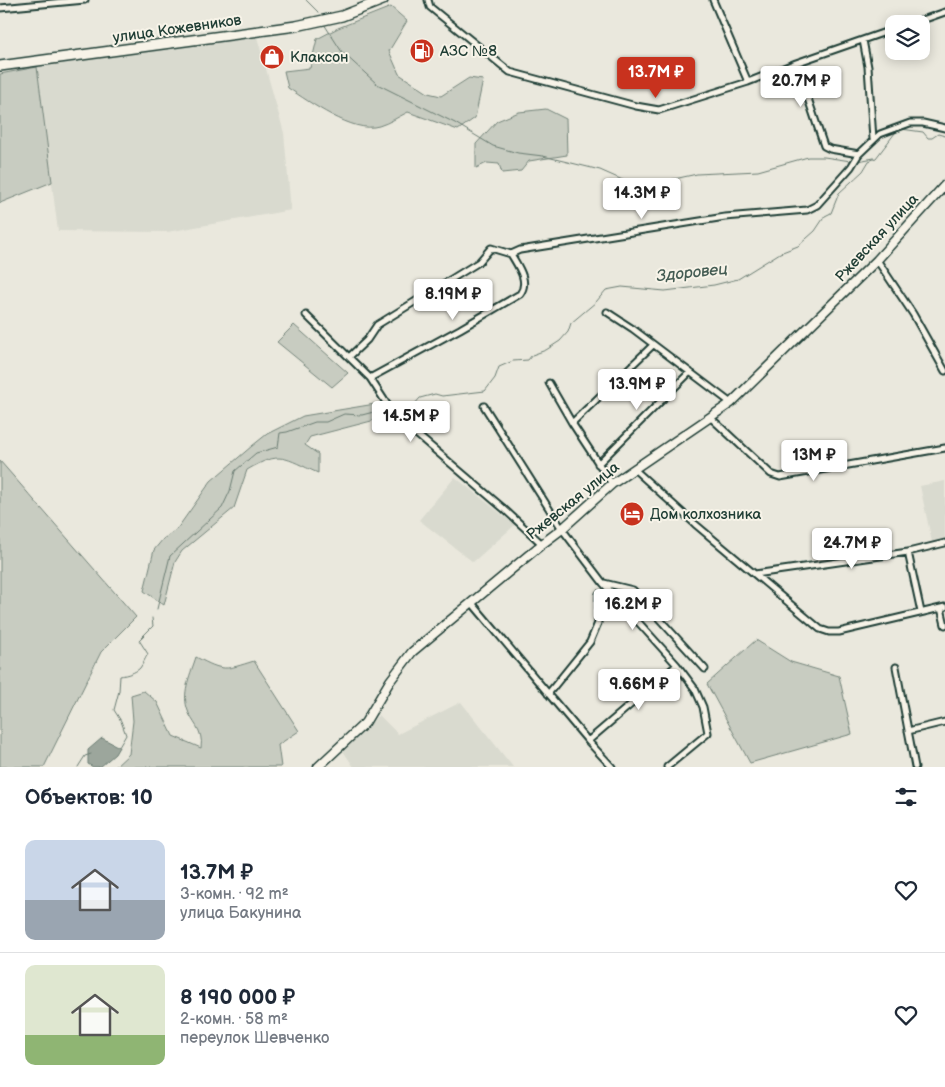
<!DOCTYPE html>
<html lang="ru">
<meta charset="utf-8">
<style>
body{margin:0;font-family:"Balsamiq Sans",sans-serif;background:#f2f2f3;color:#1f2937;height:100vh;display:flex;flex-direction:column;font-size:19px;white-space:nowrap}
*{box-sizing:border-box;margin:0}
p{font-size:16px;color:#747a83}
.icon{flex:none;width:28px;height:28px;fill:none;stroke:currentColor;stroke-width:2;stroke-linecap:round;stroke-linejoin:round}
.map{position:relative;height:767px;overflow:hidden}
.side{display:flex;flex-direction:column;background:#fff;flex:1}
.side>*{flex:none}
.controls{position:absolute;left:885px;top:15px;display:grid;gap:10px}
.controls a{display:grid;place-items:center;width:45px;height:45px;border-radius:10px;background:#fff;box-shadow:0 2px 12px #0003;font-size:25px}
.price{position:absolute;translate:-50% -42px;padding:0 11px;border-radius:5px;background:#fff;color:#222;font-size:16px;line-height:32px;filter:drop-shadow(0 1px 2px #0008)}
.price::after{content:'';position:absolute;left:50%;top:30px;width:15px;height:11px;margin-left:-8px;background:inherit;clip-path:polygon(0 0,100% 0,50% 100%)}
.price.on{background:#c8321e;color:#fff}
ul{padding:0;list-style:none}
li{display:flex;align-items:center;gap:15px;height:125px;padding:0 25px}
li+li{border-top:1px solid #e0e1e3}
li span{display:grid;place-items:center;flex:none;width:140px;height:100px;border-radius:10px;color:#555}
li>.icon{margin-inline-start:auto}
span .icon{width:60px;height:60px;fill:#fffc;stroke-width:1}
li b{font-size:21px}
h2{display:flex;justify-content:space-between;align-items:center;height:60px;padding:0 25px;font-size:21px}
.map>svg:first-child{display:block}
.built{fill:#d9dacf}
.green{fill:#c8ccc1;stroke:#74847a}
.water{fill:#9ca69c;stroke:#6a7c72}
.lines{fill:none;stroke-linecap:round;stroke-linejoin:round}
.stream{stroke:#6a7c72;stroke-width:1}
.minor-casing{stroke:#1f3d34;stroke-width:9}
.secondary-casing{stroke:#1f3d34;stroke-width:11}
.primary-casing{stroke:#1f3d34;stroke-width:12}
.minor{stroke:#f7f3e8;stroke-width:5}
.secondary{stroke:#f7f3e8;stroke-width:8}
.primary{stroke:#f7f3e8;stroke-width:9}
.labels{text-anchor:middle;dominant-baseline:central;stroke-width:4;stroke-linejoin:round;paint-order:stroke}
.street-label{font-size:15px;fill:#1f3d34;stroke:#f7f3e8}
.poi-label{font-size:15px;fill:#1f3d34;stroke:#f7f3e8;text-anchor:start}
.water-label{font-size:16px;font-style:italic;fill:#445c53;stroke:#f7f3e8}
</style>
<div class="map">
<svg width="945" height="767" viewBox="0 0 945 767">
<rect width="100%" height="100%" fill="#eae8dd"/>
<filter id="ink" filterUnits="userSpaceOnUse"><feTurbulence type="fractalNoise" baseFrequency=".02" numOctaves="2"/><feDisplacementMap in="SourceGraphic" scale="10" xChannelSelector="R" yChannelSelector="G"/><feConvolveMatrix kernelMatrix="1 2 1 2 8 2 1 2 1" color-interpolation-filters="sRGB"/></filter>
<g filter="url(#ink)">
<!-- built -->
<path class="built" d="M257 37 284 133 291 210 167 232 58 231 37 67Z
M455 477 515 525 473 562 419 520Z
M945 481V540L932 542 920 486Z
M461 702 513 767H354L343 751 379 715 398 734Z"/>
<!-- green -->
<path class="green" d="M391 7 407 21 389 51 399 74 428 93 441 96 469 78 483 80 475 118 458 130 408 112C398 117 389 123 379 126 353 134 310 102 288 88L284 71 310 68 317 39 338 28Z
M37 67 52 182 0 203V74Z
M546 109 566 119 567 155 529 161 521 171 502 173 499 164 487 163 476 168V144L497 121 519 112Z
M294 325 348 373 332 387 277 342Z
M375 404 379 419 310 437 305 445 318 454V473C284 458 281 450 247 470L234 508 182 551 175 562 164 605 144 591 154 550 163 539 177 529 211 481 252 446 267 434 303 416Z
M0 461 136 617 101 652 44 767H0Z
M756 640 791 662 839 676 852 734 750 763 707 684Z
M196 657C224 672 225 670 254 661L299 731 278 745 281 767H115L129 754 133 721 131 695 144 691 157 702 173 736 201 748C204 729 191 723 187 708 182 691 191 673 196 657Z"/>
<!-- water -->
<path class="water" d="M102 738 119 747 115 754 100 767H93L88 764V750Z"/>
<g class="lines">
<!-- stream -->
<path class="stream" d="M306 0 318 12
M324 24 342 52 377 84 455 123 493 146 518 153 543 156 600 170 627 182 665 181 697 174 758 171 808 157H824L851 161
M858 161 874 158
M393 407 414 405 420 398 435 394 442 396 485 391 495 378 499 367 513 361 528 360 532 355 546 350 560 341 568 332 571 323 596 302 606 290 622 287 665 291 714 285 738 279 780 253 798 246 815 231 825 216 831 213 839 193 863 171 869 161 876 158 895 133 901 129 923 132 928 138H932L938 134 945 136
M157 609 170 556 222 508 230 491 235 471 256 453 278 447 280 433 287 432 315 422H326L344 414 362 415 385 409
M119 747 126 735 121 721 114 710 119 691 120 676C127 675 135 673 140 668 143 664 145 658 148 654L139 640 153 626 152 618
M78 767 85 756 91 754"/>
<defs>
<path id="minor" d="M428 0 430 7 510 72 636 106 659 110 748 82 796 63 894 29
M713 0 748 82
M0 8 85 0
M911 24 945 12
M863 40 868 67 873 139
M796 63 824 146 830 149 859 154
M877 260 913 314 945 371
M607 312 633 329 731 403
M306 315 370 378 394 415 503 508 542 544
M349 357 367 340 377 325 479 262 491 248 511 254 520 250 725 217 807 210 817 205 851 167 859 154 880 134 910 123H923L945 128
M370 378 460 329 520 294C530 281 517 265 511 254
M549 383 572 423 612 484
M484 406 562 529 603 583 677 665 695 689 703 707 708 733 667 767
M710 417 771 474 780 477 945 448
M572 423 653 345
M598 464 690 372
M634 469 695 524 820 629 829 632H839L945 607
M908 552 921 612
M755 574 908 552 945 543
M604 583 633 590 705 669
M472 603 588 741 612 767
M941 608 945 625
M896 667 915 767
M548 694 590 642 598 623 599 594
M908 731 945 722
M588 741 677 665"/>
<path id="secondary" d="M318 767 365 723 390 681 412 652 542 544 562 529 612 484 731 403 877 260 945 185"/>
<path id="primary" d="M0 66 296 26 342 16 383 0"/>
</defs>
<!-- minor casing -->
<use href="#minor" class="minor-casing"/>
<!-- secondary casing -->
<use href="#secondary" class="secondary-casing"/>
<!-- primary casing -->
<use href="#primary" class="primary-casing"/>
<!-- minor -->
<use href="#minor" class="minor"/>
<!-- secondary -->
<use href="#secondary" class="secondary"/>
<!-- primary -->
<use href="#primary" class="primary"/>
</g>
</g>
<!-- icons -->
<defs>
<symbol id="fuel-disc" viewBox="-11 -11 22 22"><circle r="9.5" fill="#c8321e" stroke="#f7f3e8"/><path d="M-5.5-6h7V0h2V4h1.3V-2.5L3-4.5l.8-.8L6-3V5H2.5V1h-1V6h-7ZM-4.2-4.7v3.2H.2V-4.7Z" fill="#fff"/></symbol>
<symbol id="shop-disc" viewBox="-11 -11 22 22"><circle r="9.5" fill="#c8321e" stroke="#f7f3e8"/><path d="M-5-2.5h2.3a2.7 3.5 0 0 1 5.4 0H5L5.5 6h-11ZM-1.5-2.5h3a1.5 2.3 0 0 0-3 0Z" fill="#fff"/></symbol>
<symbol id="hotel-disc" viewBox="-11 -11 22 22"><circle r="9.5" fill="#c8321e" stroke="#f7f3e8"/><path d="M-6-4.5h1.5V1H6V5H4.5V3h-9V5H-6ZM-4 0a1.8 1.8 0 1 1 3.6 0ZM.5 0V-2.5h3Q6-2.5 6 0Z" fill="#fff"/></symbol>
</defs>
<g fill-rule="evenodd">
<use href="#fuel-disc" x="408" y="37" width="28" height="28"/>
<use href="#shop-disc" x="258" y="43" width="28" height="28"/>
<use href="#hotel-disc" x="618" y="500" width="28" height="28"/>
</g>
<g class="labels">
<!-- street labels -->
<g class="street-label">
<text transform="translate(177 29) rotate(-8)">улица Кожевников</text>
<text transform="translate(877 238) rotate(-47)">Ржевская улица</text>
<text transform="translate(573 501) rotate(-39)">Ржевская улица</text>
</g>
<!-- poi labels -->
<g class="poi-label">
<text x="440" y="51">АЗС №8</text>
<text x="290" y="57">Клаксон</text>
<text x="650" y="514">Дом колхозника</text>
</g>
<!-- water labels -->
<g class="water-label">
<text transform="translate(692 273) rotate(-6)">Здоровец</text>
</g>
</g>
</svg>
<div class="controls">
<a><svg class="icon" aria-label="layers" viewBox="0 0 24 24"><path d="M12 4l9 5-9 5-9-5zM3 14l9 5 9-5"/></svg></a>
</div>
<b class="price on" style="left:656px;top:99px">13.7M ₽</b>
<b class="price" style="left:801px;top:108px">20.7M ₽</b>
<b class="price" style="left:642px;top:220px">14.3M ₽</b>
<b class="price" style="left:453px;top:321px">8.19M ₽</b>
<b class="price" style="left:637px;top:411px">13.9M ₽</b>
<b class="price" style="left:411px;top:443px">14.5M ₽</b>
<b class="price" style="left:814px;top:482px">13M ₽</b>
<b class="price" style="left:852px;top:570px">24.7M ₽</b>
<b class="price" style="left:633px;top:631px">16.2M ₽</b>
<b class="price" style="left:639px;top:711px">9.66M ₽</b>
</div>
<section class="side">
<h2>Объектов: 10<svg class="icon" aria-label="filters" viewBox="0 0 24 24"><path d="M4 7h16M4 17h16"/><circle cx="9" cy="7" r="2"/><circle cx="15" cy="17" r="2"/></svg></h2>
<ul>
<li><span style="background:linear-gradient(#c9d6e8 60%,#9aa5b1 0)"><svg class="icon" aria-label="home" viewBox="0 0 24 24"><path d="M3 11l9-7 9 7M6 9v11h12V9"/></svg></span><div><b>13.7M ₽</b><p>3-комн. · 92 m²</p><p>улица Бакунина</p></div><svg class="icon" aria-label="heart" viewBox="0 0 24 24"><path d="M12 20l-8-8c-3-5 5-10 8-4 3-6 11-1 8 4z"/></svg></li>
<li><span style="background:linear-gradient(#dfe7d0 70%,#8fb573 0)"><svg class="icon" aria-label="home" viewBox="0 0 24 24"><path d="M3 11l9-7 9 7M6 9v11h12V9"/></svg></span><div><b>8 190 000 ₽</b><p>2-комн. · 58 m²</p><p>переулок Шевченко</p></div><svg class="icon" aria-label="heart" viewBox="0 0 24 24"><path d="M12 20l-8-8c-3-5 5-10 8-4 3-6 11-1 8 4z"/></svg></li>
</ul>
</section>
